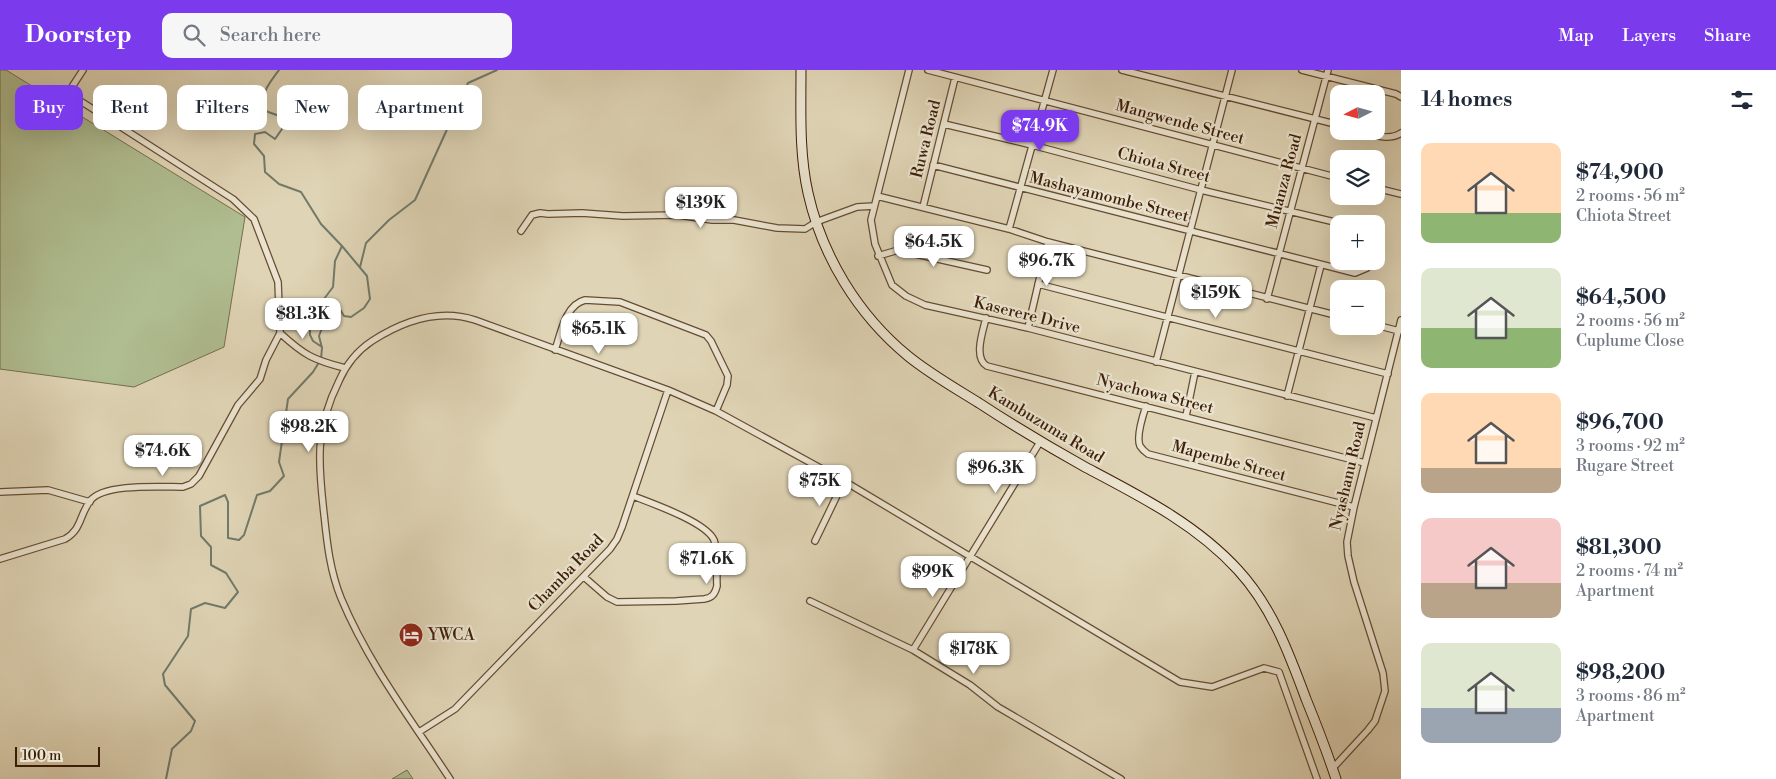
<!DOCTYPE html>
<meta charset="utf-8">
<style>
body{margin:0;font-family:"Libre Bodoni",serif;background:#f6f6f7;color:#1f2937;height:100vh;display:flex;flex-direction:column;font-size:19px;white-space:nowrap}
*{box-sizing:border-box;margin:0}
p{font-size:16px;color:#747a83}
.icon{flex:none;width:28px;height:28px;fill:none;stroke:currentColor;stroke-width:2;stroke-linecap:round;stroke-linejoin:round}
.map{position:relative;flex:1;overflow:hidden}
.panel{display:flex;flex-direction:column;background:#fff;width:375px}
.panel>*{flex:none}
.guide{position:absolute;left:15px;top:15px;width:475px;height:45px;display:flex;gap:10px}
.needle{width:32px;rotate:264deg}
.tools{position:absolute;left:1330px;top:15px;display:grid;gap:10px}
.tools a{display:grid;place-items:center;width:55px;height:55px;border-radius:10px;background:#fff;box-shadow:0 5px 20px #0002;font-size:25px}
.scale{position:absolute;left:15px;bottom:12px;width:85px;box-sizing:border-box;padding-left:5px;border:2px solid #3d1e07;border-top:0;font-size:14px;line-height:18px;white-space:nowrap;color:#3d1e07;-webkit-text-stroke:4px #eae3cf;paint-order:stroke}
.price{position:absolute;translate:-50% -42px;padding:0 11px;border-radius:10px;background:#fff;color:#222;font-size:16px;line-height:32px;filter:drop-shadow(0 1px 2px #0008)}
.price::after{content:'';position:absolute;left:50%;top:30px;width:15px;height:11px;margin-left:-8px;background:inherit;clip-path:polygon(0 0,100% 0,50% 100%)}
.price.current{background:#7c3aed;color:#fff}
ul{padding:0;list-style:none}
li{display:flex;align-items:center;gap:15px;height:125px;padding:0 20px}
li span{display:grid;place-items:center;flex:none;width:140px;height:100px;border-radius:10px;color:#555}
li>.icon{margin-inline-start:auto}
span .icon{width:60px;height:60px;fill:#fffc;stroke-width:1}
li b{font-size:21px}
h2{display:flex;justify-content:space-between;align-items:center;height:60px;padding:0 20px;font-size:21px}
.chip{padding:0 18px;border-radius:10px;background:#fff;box-shadow:0 5px 20px #0002;font-size:18px;line-height:45px}
.chip.current{background:#7c3aed;color:#fff}
header{display:flex;align-items:center;gap:30px;box-sizing:border-box;height:70px;padding:0 25px;background:#7c3aed;color:#fff}
header strong{font-size:24px}
nav{display:flex;gap:28px;margin-inline-start:auto;font-size:18px}
.search{width:350px;height:45px;background:#f6f6f7;display:flex;align-items:center;gap:12px;box-sizing:border-box;padding:0 18px;border-radius:10px;color:#747a83;font-size:19px}
main{display:flex;flex:1;min-height:0}
.map>svg:first-child{display:block}
.green{fill:#afbd90;stroke:#766e4c}
.lines{fill:none;stroke-linecap:round;stroke-linejoin:round}
.stream{stroke:#717a6b;stroke-width:2}
.minor-casing{stroke:#664c32;stroke-width:8}
.secondary-casing{stroke:#3d1e07;stroke-width:11}
.minor{stroke:#eae3cf;stroke-width:5.5}
.secondary{stroke:#eae3cf;stroke-width:9}
.labels{text-anchor:middle;dominant-baseline:central;stroke-width:4.5;stroke-linejoin:round;paint-order:stroke}
.street-label{font-size:16px;fill:#3d1e07;stroke:#eae3cf}
.poi-label{font-size:16px;fill:#3d1e07;stroke:#eae3cf;text-anchor:start}
</style>
<header>
<strong>Doorstep</strong>
<div class="search"><svg class="icon" aria-label="search" viewBox="0 0 24 24"><circle cx="10" cy="10" r="6"/><path d="M15 15l6 6"/></svg>Search here</div>
<nav><a>Map</a><a>Layers</a><a>Share</a></nav>
</header>
<main>
<div class="map">
<svg width="1401" height="709" viewBox="0 0 1401 709">
<rect width="100%" height="100%" fill="#dfd4b5"/>
<filter id="stains"><feTurbulence type="fractalNoise" baseFrequency=".004" numOctaves="4"/><feColorMatrix values="0 0 0 0 .2 0 0 0 0 .09 0 0 0 0 .02 0 0 0 .5 -.17"/></filter>
<radialGradient id="worn" r=".72"><stop offset=".6" stop-color="#630" stop-opacity="0"/><stop offset="1" stop-color="#630" stop-opacity=".3"/></radialGradient>
<!-- green -->
<path class="green" d="M0 0H6L245 147 224 277 134 317 0 299Z
M407 700 413 709H392Z"/>
<g class="lines">
<!-- stream -->
<path class="stream" d="M360 197 366 173 389 150 415 130 468 13 497 0
M322 277 313 271 310 265V255L318 237 333 217 335 191 342 176
M166 709 172 679 191 661 195 651 165 615 163 604 188 566 191 539 205 533 225 538 238 522 226 503 211 495V477L201 466 200 436 225 425 228 432V468L239 470 244 465 257 425 270 421 284 406 279 392 288 329 313 302 321 289 322 278 319 266 330 237 338 236 344 246 351 247 364 238 370 229 367 206 342 176 321 154 301 122 279 114 265 102 264 86 254 74 255 64 265 62 275 69 282 59V47L263 40C262 21 268 15 279 0"/>
<defs>
<path id="minor" d="M909 0 871 150 875 174 892 215 906 226 925 235 1028 258 1376 348
M928 0 1339 108
M1122 0 1339 55
M1302 0 1396 24 1401 27
M944 54 1032 75 1201 120 1343 154
M1361 61C1374 65 1389 71 1401 63
M933 95 1355 203 1367 198 1368 191
M1376 118 1401 124
M877 126 1009 159 1048 172 1339 246
M923 137 955 8
M1009 159 1053 0
M521 161 532 145 540 143 548 144 582 143 623 146 678 145 712 150H734L777 158 805 159 816 152 857 137 874 136
M878 186 895 181H902L987 200
M1038 214 1388 304
M1267 229 1328 0
M986 248C983 261 973 288 987 296L1365 393
M1376 255 1399 261
M1028 258 1048 172
M280 263C304 285 313 290 345 298
M555 280C561 263 565 235 585 230L620 232 706 265 711 271 728 306 727 315 716 341
M1156 292 1232 0
M1287 326 1321 195
M1146 336C1143 345 1136 367 1140 376 1142 379 1145 382 1148 384L1354 437
M1186 346 1195 302
M0 422 48 420 90 432
M815 471 844 411
M0 489 65 469C82 459 79 446 90 431 103 413 161 417 183 417L191 414 199 406 238 335 260 309 266 290 280 263 278 212 254 149 233 129 68 23 83 0
M584 507 607 527 617 532 676 531 704 529C712 528 715 524 717 516 716 502 719 483 714 470 706 452 651 433 633 426
M810 531 913 580 970 615 998 637 1121 709
M913 580 1040 372
M419 662 455 639 610 479 617 469 622 457 668 320
M1333 698 1368 660 1375 651 1385 621 1383 603 1354 512 1348 486 1347 472 1354 437 1401 250
M450 709C412 651 368 593 341 528 330 501 327 473 324 444 318 392 315 359 339 311 346 295 357 281 372 271 403 251 438 238 475 250L668 320 716 341 844 411 1180 612 1212 617 1264 598 1279 602 1317 709"/>
<path id="secondary" d="M801 0C801 41 799 83 808 123 822 186 858 245 908 286 930 304 955 318 979 333 1014 356 1049 377 1085 397 1140 426 1196 454 1238 500 1272 537 1289 583 1306 629 1317 656 1327 682 1336 709"/>
</defs>
<!-- minor casing -->
<use href="#minor" class="minor-casing"/>
<!-- secondary casing -->
<use href="#secondary" class="secondary-casing"/>
<!-- minor -->
<use href="#minor" class="minor"/>
<!-- secondary -->
<use href="#secondary" class="secondary"/>
</g>
<!-- icons -->
<defs>
<symbol id="hotel-disc" viewBox="-11 -11 22 22"><circle r="9.5" fill="#8f2418" stroke="#eae3cf"/><path d="M-6-4.5h1.5V1H6V5H4.5V3h-9V5H-6ZM-4 0a1.8 1.8 0 1 1 3.6 0ZM.5 0V-2.5h3Q6-2.5 6 0Z" fill="#fff"/></symbol>
</defs>
<g fill-rule="evenodd">
<use href="#hotel-disc" x="397" y="551" width="28" height="28"/>
</g>
<g class="labels">
<!-- street labels -->
<g class="street-label">
<text transform="translate(1180 52) rotate(15)">Mangwende Street</text>
<text transform="translate(926 69) rotate(-76)">Ruwa Road</text>
<text transform="translate(1164 95) rotate(15)">Chiota Street</text>
<text transform="translate(1284 111) rotate(-75)">Muanza Road</text>
<text transform="translate(1109 127) rotate(14)">Mashayamombe Street</text>
<text transform="translate(1027 245) rotate(14)">Kaserere Drive</text>
<text transform="translate(1155 324) rotate(14)">Nyachowa Street</text>
<text transform="translate(1046 355) rotate(31)">Kambuzuma Road</text>
<text transform="translate(1229 391) rotate(15)">Mapembe Street</text>
<text transform="translate(1348 406) rotate(-77)">Nyashanu Road</text>
<text transform="translate(566 503) rotate(-46)">Chamba Road</text>
</g>
<!-- poi labels -->
<g class="poi-label">
<text x="428" y="565">YWCA</text>
</g>
</g>
<rect width="100%" height="100%" filter="url(#stains)"/>
<rect width="100%" height="100%" fill="url(#worn)"/>
</svg>
<div class="tools">
<a><svg class="needle" viewBox="-14 -14 28 28"><path d="M0-13l5 13h-10z" fill="#e53935"/><path d="M0 13l5-13h-10z" fill="#747a83"/></svg></a>
<a><svg class="icon" aria-label="layers" viewBox="0 0 24 24"><path d="M12 4l9 5-9 5-9-5zM3 14l9 5 9-5"/></svg></a>
<a>+</a>
<a>−</a>
</div>
<div class="scale">100 m</div>
<b class="price current" style="left:1040px;top:82px">$74.9K</b>
<b class="price" style="left:701px;top:159px">$139K</b>
<b class="price" style="left:934px;top:198px">$64.5K</b>
<b class="price" style="left:1047px;top:217px">$96.7K</b>
<b class="price" style="left:1216px;top:249px">$159K</b>
<b class="price" style="left:303px;top:270px">$81.3K</b>
<b class="price" style="left:599px;top:285px">$65.1K</b>
<b class="price" style="left:309px;top:383px">$98.2K</b>
<b class="price" style="left:163px;top:407px">$74.6K</b>
<b class="price" style="left:996px;top:424px">$96.3K</b>
<b class="price" style="left:820px;top:437px">$75K</b>
<b class="price" style="left:707px;top:515px">$71.6K</b>
<b class="price" style="left:933px;top:528px">$99K</b>
<b class="price" style="left:974px;top:605px">$178K</b>
<div class="guide">
<a class="chip current">Buy</a>
<a class="chip">Rent</a>
<a class="chip">Filters</a>
<a class="chip">New</a>
<a class="chip">Apartment</a>
</div>
</div>
<section class="panel">
<h2>14 homes<svg class="icon" aria-label="filters" viewBox="0 0 24 24"><path d="M4 7h16M4 17h16"/><circle cx="9" cy="7" r="2"/><circle cx="15" cy="17" r="2"/></svg></h2>
<ul>
<li><span style="background:linear-gradient(#ffd9b3 70%,#8fb573 0)"><svg class="icon" aria-label="home" viewBox="0 0 24 24"><path d="M3 11l9-7 9 7M6 9v11h12V9"/></svg></span><div><b>$74,900</b><p>2 rooms · 56 m²</p><p>Chiota Street</p></div></li>
<li><span style="background:linear-gradient(#dfe7d0 60%,#8fb573 0)"><svg class="icon" aria-label="home" viewBox="0 0 24 24"><path d="M3 11l9-7 9 7M6 9v11h12V9"/></svg></span><div><b>$64,500</b><p>2 rooms · 56 m²</p><p>Cuplume Close</p></div></li>
<li><span style="background:linear-gradient(#ffd9b3 75%,#b9a48a 0)"><svg class="icon" aria-label="home" viewBox="0 0 24 24"><path d="M3 11l9-7 9 7M6 9v11h12V9"/></svg></span><div><b>$96,700</b><p>3 rooms · 92 m²</p><p>Rugare Street</p></div></li>
<li><span style="background:linear-gradient(#f6c9c9 65%,#b9a48a 0)"><svg class="icon" aria-label="home" viewBox="0 0 24 24"><path d="M3 11l9-7 9 7M6 9v11h12V9"/></svg></span><div><b>$81,300</b><p>2 rooms · 74 m²</p><p>Apartment</p></div></li>
<li><span style="background:linear-gradient(#dfe7d0 65%,#9aa5b1 0)"><svg class="icon" aria-label="home" viewBox="0 0 24 24"><path d="M3 11l9-7 9 7M6 9v11h12V9"/></svg></span><div><b>$98,200</b><p>3 rooms · 86 m²</p><p>Apartment</p></div></li>
</ul>
</section>
</main>
